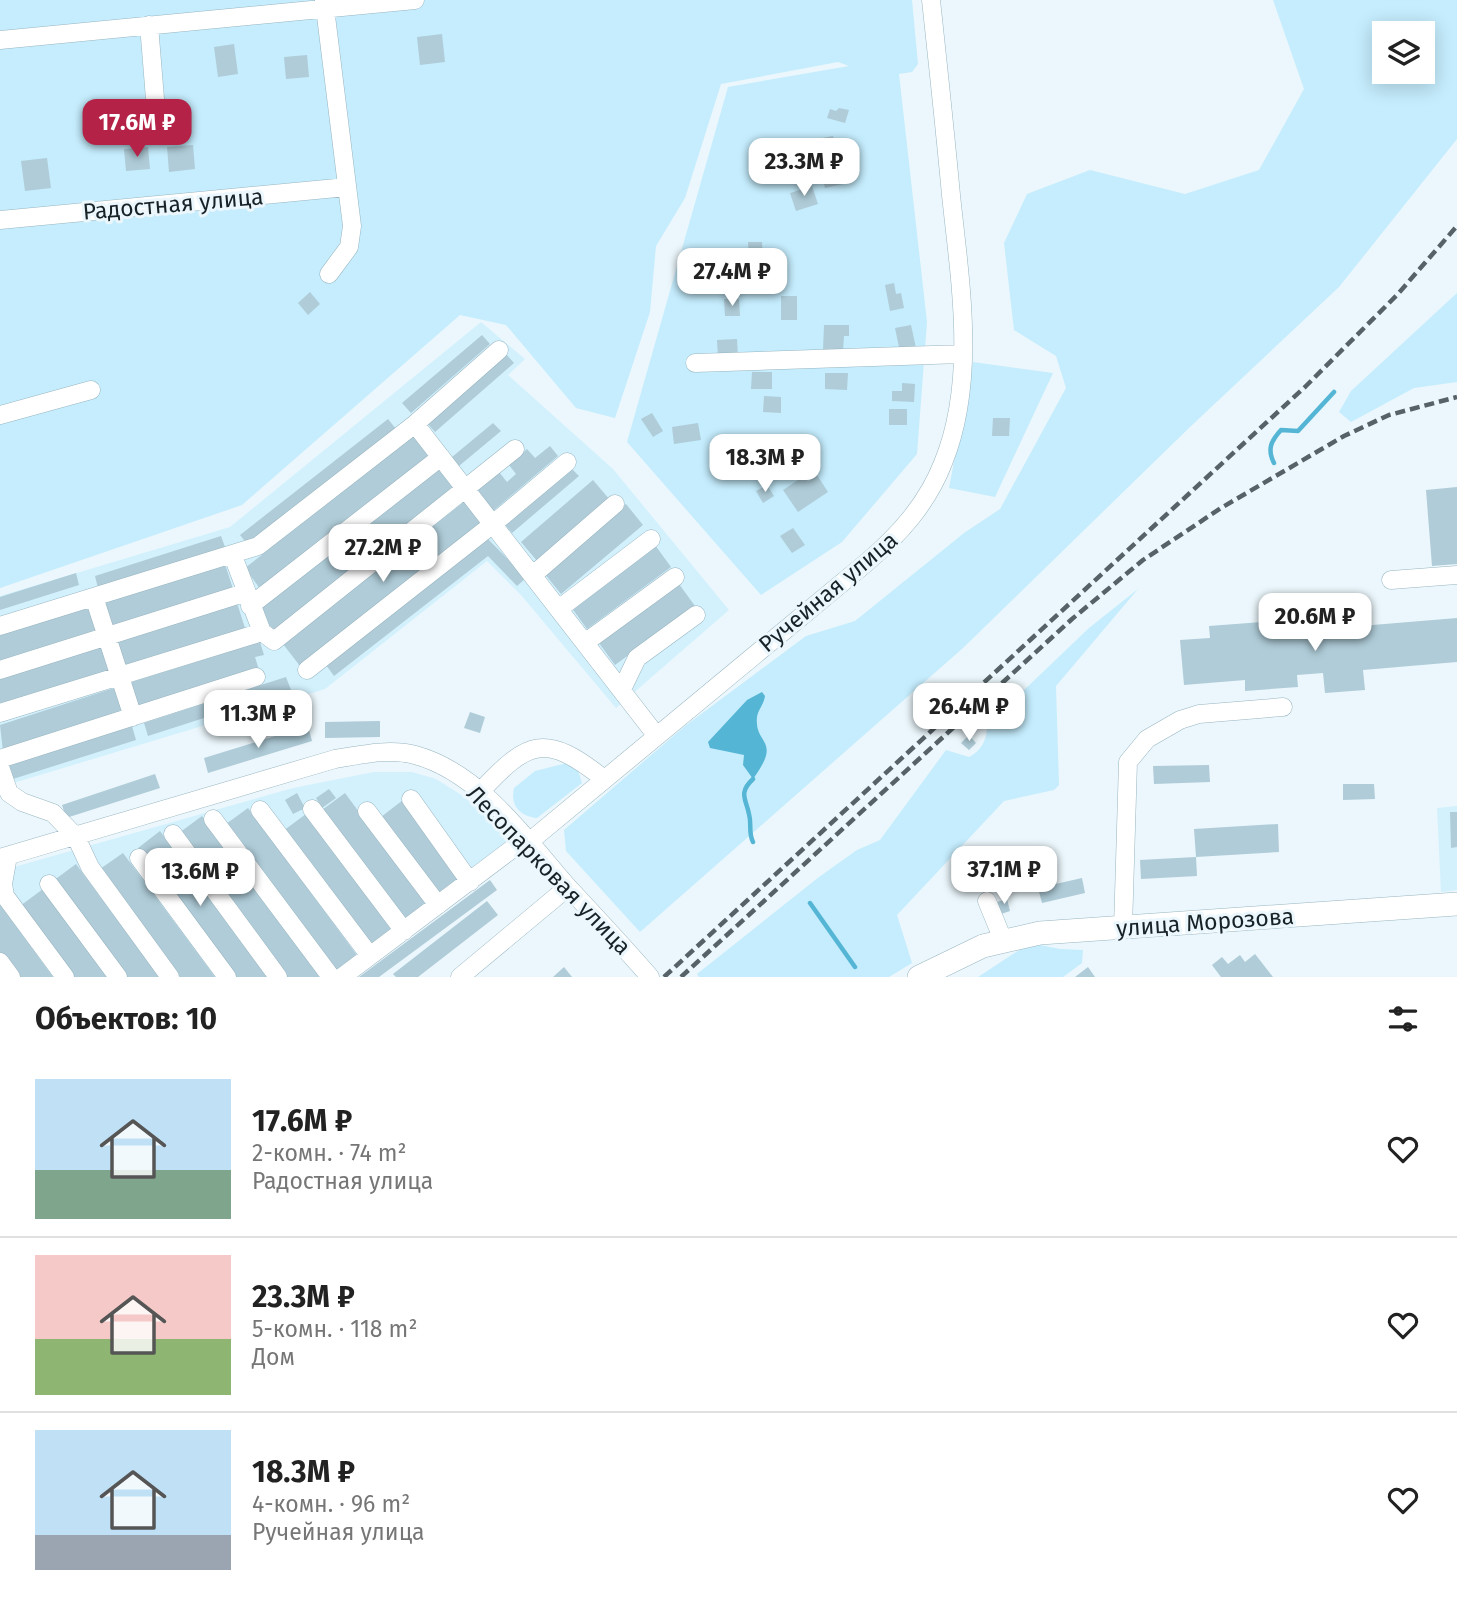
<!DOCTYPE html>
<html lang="ru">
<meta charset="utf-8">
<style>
body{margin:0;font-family:"Fira Sans",sans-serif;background:#f2f2f2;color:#222;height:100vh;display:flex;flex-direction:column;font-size:26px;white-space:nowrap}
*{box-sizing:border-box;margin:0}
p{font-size:23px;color:#767676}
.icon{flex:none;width:38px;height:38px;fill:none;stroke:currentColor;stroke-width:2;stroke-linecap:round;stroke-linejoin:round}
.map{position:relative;height:977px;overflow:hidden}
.panel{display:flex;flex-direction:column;background:#fff;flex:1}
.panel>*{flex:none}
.buttons{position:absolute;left:1372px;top:21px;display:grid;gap:14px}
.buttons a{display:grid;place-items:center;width:63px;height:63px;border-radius:0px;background:#fff;box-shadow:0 4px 18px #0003;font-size:35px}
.price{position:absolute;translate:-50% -60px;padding:0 16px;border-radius:14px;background:#fff;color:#222;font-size:23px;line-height:46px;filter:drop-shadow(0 2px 4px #0008)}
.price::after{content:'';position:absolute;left:50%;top:42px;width:21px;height:16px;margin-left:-10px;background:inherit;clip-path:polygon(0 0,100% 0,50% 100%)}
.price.active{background:#b42247;color:#fff}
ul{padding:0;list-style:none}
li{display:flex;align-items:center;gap:21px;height:175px;padding:0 35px}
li+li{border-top:2px solid #e0e0e0}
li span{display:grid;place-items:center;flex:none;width:196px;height:140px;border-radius:0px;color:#555}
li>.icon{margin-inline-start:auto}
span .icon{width:84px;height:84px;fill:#fffc;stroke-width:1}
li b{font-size:30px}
h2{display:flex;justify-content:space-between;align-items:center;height:84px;padding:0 35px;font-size:30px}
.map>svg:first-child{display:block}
.built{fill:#d2f1fd}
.green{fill:#c5edfd;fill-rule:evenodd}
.water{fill:#55b5d5}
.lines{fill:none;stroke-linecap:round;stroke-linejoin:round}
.stream{stroke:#55b5d5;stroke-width:4.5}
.building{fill:#afccd8}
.minor-casing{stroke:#98b5c0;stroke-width:19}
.major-casing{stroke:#98b5c0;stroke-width:24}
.minor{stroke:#fff;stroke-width:18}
.major{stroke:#fff;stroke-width:23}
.rail{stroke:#566267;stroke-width:4.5;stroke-dasharray:10 5;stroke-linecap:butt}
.labels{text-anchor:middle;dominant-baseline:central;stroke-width:6;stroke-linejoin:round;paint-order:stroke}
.street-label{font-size:23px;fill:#172227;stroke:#ebf7fc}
</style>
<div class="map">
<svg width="1457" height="977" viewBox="0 0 1457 977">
<rect width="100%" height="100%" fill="#ebf7fc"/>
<!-- built -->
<path class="built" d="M481 322 525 359 508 375 613 469 729 610 616 708 521 595 487 561 325 689 0 787V596L230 527Z
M374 772H412L436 779 463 796 496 825 519 852 352 977H0V871L293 788Z
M1457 806V890L1441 892 1437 808Z"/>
<!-- green -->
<path class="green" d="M0 0H912L918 64 912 72 899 74 927 322 917 454 842 542 761 595 627 442 728 87 849 66 838 62 721 84 685 198 656 246 650 312 615 418 576 408 506 325 460 315 242 505 0 588Z
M1273 0H1457V139L1339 287 1190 427 963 648 640 932 566 851 564 830 685 726 806 636 855 621 964 533 1000 509 1066 388 1056 356 1014 330 1004 243 1027 194 1090 170 1185 194 1259 170 1304 89ZM1384 33H1423V72H1384Z
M1457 293V382L1414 388 1351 422 1339 412 1351 391Z
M973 362 1053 373 995 497 949 488Z
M1138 589 1056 686 1059 785 1054 790 1004 801 897 915 912 963 889 977H699L697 974 819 877 857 850 880 840 946 750 969 757C981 751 987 740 987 726L997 716 1089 628Z
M567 763 578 770 582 783 537 818C520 816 510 806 514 788L535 771Z
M1030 943 1060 949 1083 950 1082 963 1063 977H978Z"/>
<!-- water -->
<path class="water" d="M762 692 765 696C764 704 758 710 757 717 754 746 783 738 753 779L743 765 744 755 710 748 708 742 747 700Z"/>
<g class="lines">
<!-- stream -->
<path class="stream" d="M1274 463C1267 449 1271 441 1281 430L1298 431 1334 392
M753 842C748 832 752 825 749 814 746 799 738 793 753 779
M810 903 855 967"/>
</g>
<!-- building -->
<path class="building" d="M442 34 445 62 420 65 417 37Z
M234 44 238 74 218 77 214 47Z
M307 55 309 77 286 79 284 57Z
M839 108 849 110 845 123 827 118 830 109 836 111Z
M833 136 837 155 821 158 817 139Z
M193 145 195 169 169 172 167 147Z
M148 147 150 169 126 171 124 149Z
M47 158 51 188 25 191 21 161Z
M839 167 843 184 825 188 821 171Z
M812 186 818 204 796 211 790 193Z
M748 242H762L763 262H749Z
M894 283 896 294 901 293 904 308 890 311 885 285Z
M310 292 320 304 308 315 298 303Z
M781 296H797V320H781Z
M724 299H739L740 316H725Z
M824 325H849V336H844L843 350H823Z
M911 325 916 348 900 352 895 328Z
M482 335 490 344 411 413 402 403Z
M737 339 738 357H718L717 340Z
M506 354 514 363 435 432 426 422Z
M752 372H772V389H751Z
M825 373H848L847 390 825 389Z
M902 383 915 384 914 402 892 401V391H902Z
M764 396 781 397V413L763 412Z
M889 409H907V425H889Z
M652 413 663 431 653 437 641 419Z
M993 418H1010L1009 436H992Z
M388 419 396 429 248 545 240 535Z
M493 423 501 431 459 466 452 457Z
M698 423 701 440 674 444 672 427Z
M414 436 431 457 261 590 245 568Z
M767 444 773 453 764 459 759 449Z
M550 446 558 456 493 511 476 492 499 472 507 482 516 474 509 465 527 449 535 458Z
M439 467 456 489 274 631 257 610Z
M570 467 579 476 512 533 504 523Z
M817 475 828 492 798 512 783 490 804 476 808 481Z
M593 480 610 500 538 562 521 542Z
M767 485 774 496 763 503 756 491Z
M1457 487V564L1432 566 1426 490Z
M464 502 482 524 300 666 283 644Z
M626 504 643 525 561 594 544 573Z
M793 528 805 545 792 553 780 536Z
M221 536 225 547 98 588 95 576Z
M488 539 526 578 517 586 488 556 334 676 326 665Z
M655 545 671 567 587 629 571 607Z
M225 564 233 589 111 628 103 603Z
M76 573 79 585 0 610V597Z
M679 584 695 606 615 665 599 643Z
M237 603 245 628 123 667 115 642Z
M91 606 99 632 0 663V635Z
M1457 618V662L1363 670 1365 690 1325 693 1323 673 1297 675 1298 687 1245 691V680L1184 685 1180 640 1210 638 1209 626 1262 622 1263 634Z
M260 642 264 655 255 657 259 670 138 709 129 683Z
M103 645 112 670 0 706V678Z
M286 677 291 690 148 736 144 723Z
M117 687 125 713 3 752 0 725Z
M470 712 485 717 480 733 464 728Z
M380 721V737L325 738V722Z
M132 726 136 740 13 779 8 765Z
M308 726 312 741 208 773 204 758Z
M969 735 976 743 969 750 961 743Z
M1209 765 1210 782 1154 784 1153 766Z
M155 774 160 788 66 818 62 805Z
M1343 784H1374L1375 799 1343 800Z
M329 789 336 798 322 808 316 798Z
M297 793 305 808 293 814 285 800Z
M345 793 428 906 405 922 322 810Z
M403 800 462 880 440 897 381 817Z
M248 808 359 958 336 974 226 824Z
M1450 812H1457V847L1451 848Z
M306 814 393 932 371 948 283 831Z
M202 816 320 977H286L179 833Z
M1278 824 1279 852 1196 857 1194 829Z
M160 831 268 977H233L138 848Z
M123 853 215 977H180L100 869Z
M1196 857 1197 876 1141 879 1140 860Z
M76 864 159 977H124L53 881Z
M1082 878 1085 893 1042 903 1038 888Z
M490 880 497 890 379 977H359Z
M43 889 108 977H73L20 906Z
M1007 899 1010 911 1001 914 997 902Z
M487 901 498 915 418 977H396L393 974Z
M0 905 53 977H18L0 952Z
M1255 954 1273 977H1221L1212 965 1222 957 1228 964 1240 955 1245 962Z
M564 967 572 977H553Z
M1088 967 1095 977H1075Z"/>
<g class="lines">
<defs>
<path id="minor" d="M324 0 352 226 349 247 329 274
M149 25 156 111
M0 40 415 0
M0 220 347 187
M695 363 962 354
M0 415 91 390
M415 424 656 735
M233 556 262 632 274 641 515 449
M533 575 615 504
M1391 580 1457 575
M94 597 133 717
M250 606 441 457
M560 608 651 539
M0 626 258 546 415 424 499 350
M586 642 675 577
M0 670 244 593
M307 670 493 524 567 462
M622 689 637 658 696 615
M0 713 262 632
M0 759 256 677
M0 767 9 793 22 802 53 813 76 837 90 867 170 977
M479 793C528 740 545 732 604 779
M411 799 470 882
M312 809 404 931
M260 810 370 956
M367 811 438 905
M213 819 331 977
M173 834 278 977
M8 856 3 884 5 896 65 977
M0 858 335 759C360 755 389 748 415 755 479 772 525 838 567 886 595 916 623 946 650 977
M139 858 227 977
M49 884 118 977
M987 901 1003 940
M1123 928 1128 762 1147 739 1180 720 1199 714 1283 707
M0 962 11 977
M342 977 512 849 529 842 866 563C899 535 927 504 943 463 977 380 960 281 951 195 945 130 938 65 931 0
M460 977 568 887"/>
<path id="major" d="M919 977 983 946 1040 933 1457 904"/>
</defs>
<!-- minor casing -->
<use href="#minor" class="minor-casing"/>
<!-- major casing -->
<use href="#major" class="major-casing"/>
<!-- minor -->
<use href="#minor" class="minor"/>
<!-- major -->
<use href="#major" class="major"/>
<!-- rail -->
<path class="rail" d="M664 977 1305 387 1397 295 1457 226
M681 977 1072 619 1143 560 1221 508 1344 436 1389 415 1457 397"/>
</g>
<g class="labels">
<!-- street labels -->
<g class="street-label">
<text transform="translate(173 204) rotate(-5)">Радостная улица</text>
<text transform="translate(828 592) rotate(-40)">Ручейная улица</text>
<text transform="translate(549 870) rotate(46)">Лесопарковая улица</text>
<text transform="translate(1205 922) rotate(-4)">улица Морозова</text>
</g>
</g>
</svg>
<div class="buttons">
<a><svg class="icon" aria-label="layers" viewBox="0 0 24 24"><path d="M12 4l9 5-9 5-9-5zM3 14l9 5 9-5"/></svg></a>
</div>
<b class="price active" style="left:137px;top:159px">17.6M ₽</b>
<b class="price" style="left:804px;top:198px">23.3M ₽</b>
<b class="price" style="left:732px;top:308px">27.4M ₽</b>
<b class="price" style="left:765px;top:494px">18.3M ₽</b>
<b class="price" style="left:383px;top:584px">27.2M ₽</b>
<b class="price" style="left:1315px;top:653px">20.6M ₽</b>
<b class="price" style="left:969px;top:743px">26.4M ₽</b>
<b class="price" style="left:258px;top:750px">11.3M ₽</b>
<b class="price" style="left:1004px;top:906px">37.1M ₽</b>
<b class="price" style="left:200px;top:908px">13.6M ₽</b>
</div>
<section class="panel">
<h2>Объектов: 10<svg class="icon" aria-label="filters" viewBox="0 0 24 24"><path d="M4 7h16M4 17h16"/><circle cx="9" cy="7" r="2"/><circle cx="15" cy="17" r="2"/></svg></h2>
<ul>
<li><span style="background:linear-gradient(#bfe0f5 65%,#7fa58c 0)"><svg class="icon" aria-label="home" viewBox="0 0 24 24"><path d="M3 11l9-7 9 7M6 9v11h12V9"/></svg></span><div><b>17.6M ₽</b><p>2-комн. · 74 m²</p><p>Радостная улица</p></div><svg class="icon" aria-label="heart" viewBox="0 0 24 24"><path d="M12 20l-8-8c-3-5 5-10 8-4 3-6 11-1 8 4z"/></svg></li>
<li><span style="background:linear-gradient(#f6c9c9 60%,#8fb573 0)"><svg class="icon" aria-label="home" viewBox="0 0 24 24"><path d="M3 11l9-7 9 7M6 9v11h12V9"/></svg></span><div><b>23.3M ₽</b><p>5-комн. · 118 m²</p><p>Дом</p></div><svg class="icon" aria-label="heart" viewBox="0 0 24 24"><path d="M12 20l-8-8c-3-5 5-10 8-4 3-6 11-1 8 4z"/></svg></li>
<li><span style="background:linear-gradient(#bfe0f5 75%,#9aa5b1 0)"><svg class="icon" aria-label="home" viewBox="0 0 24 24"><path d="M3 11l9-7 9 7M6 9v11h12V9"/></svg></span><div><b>18.3M ₽</b><p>4-комн. · 96 m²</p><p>Ручейная улица</p></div><svg class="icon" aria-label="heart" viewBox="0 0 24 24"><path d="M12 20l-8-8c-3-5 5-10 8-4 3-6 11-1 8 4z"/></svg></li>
</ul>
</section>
